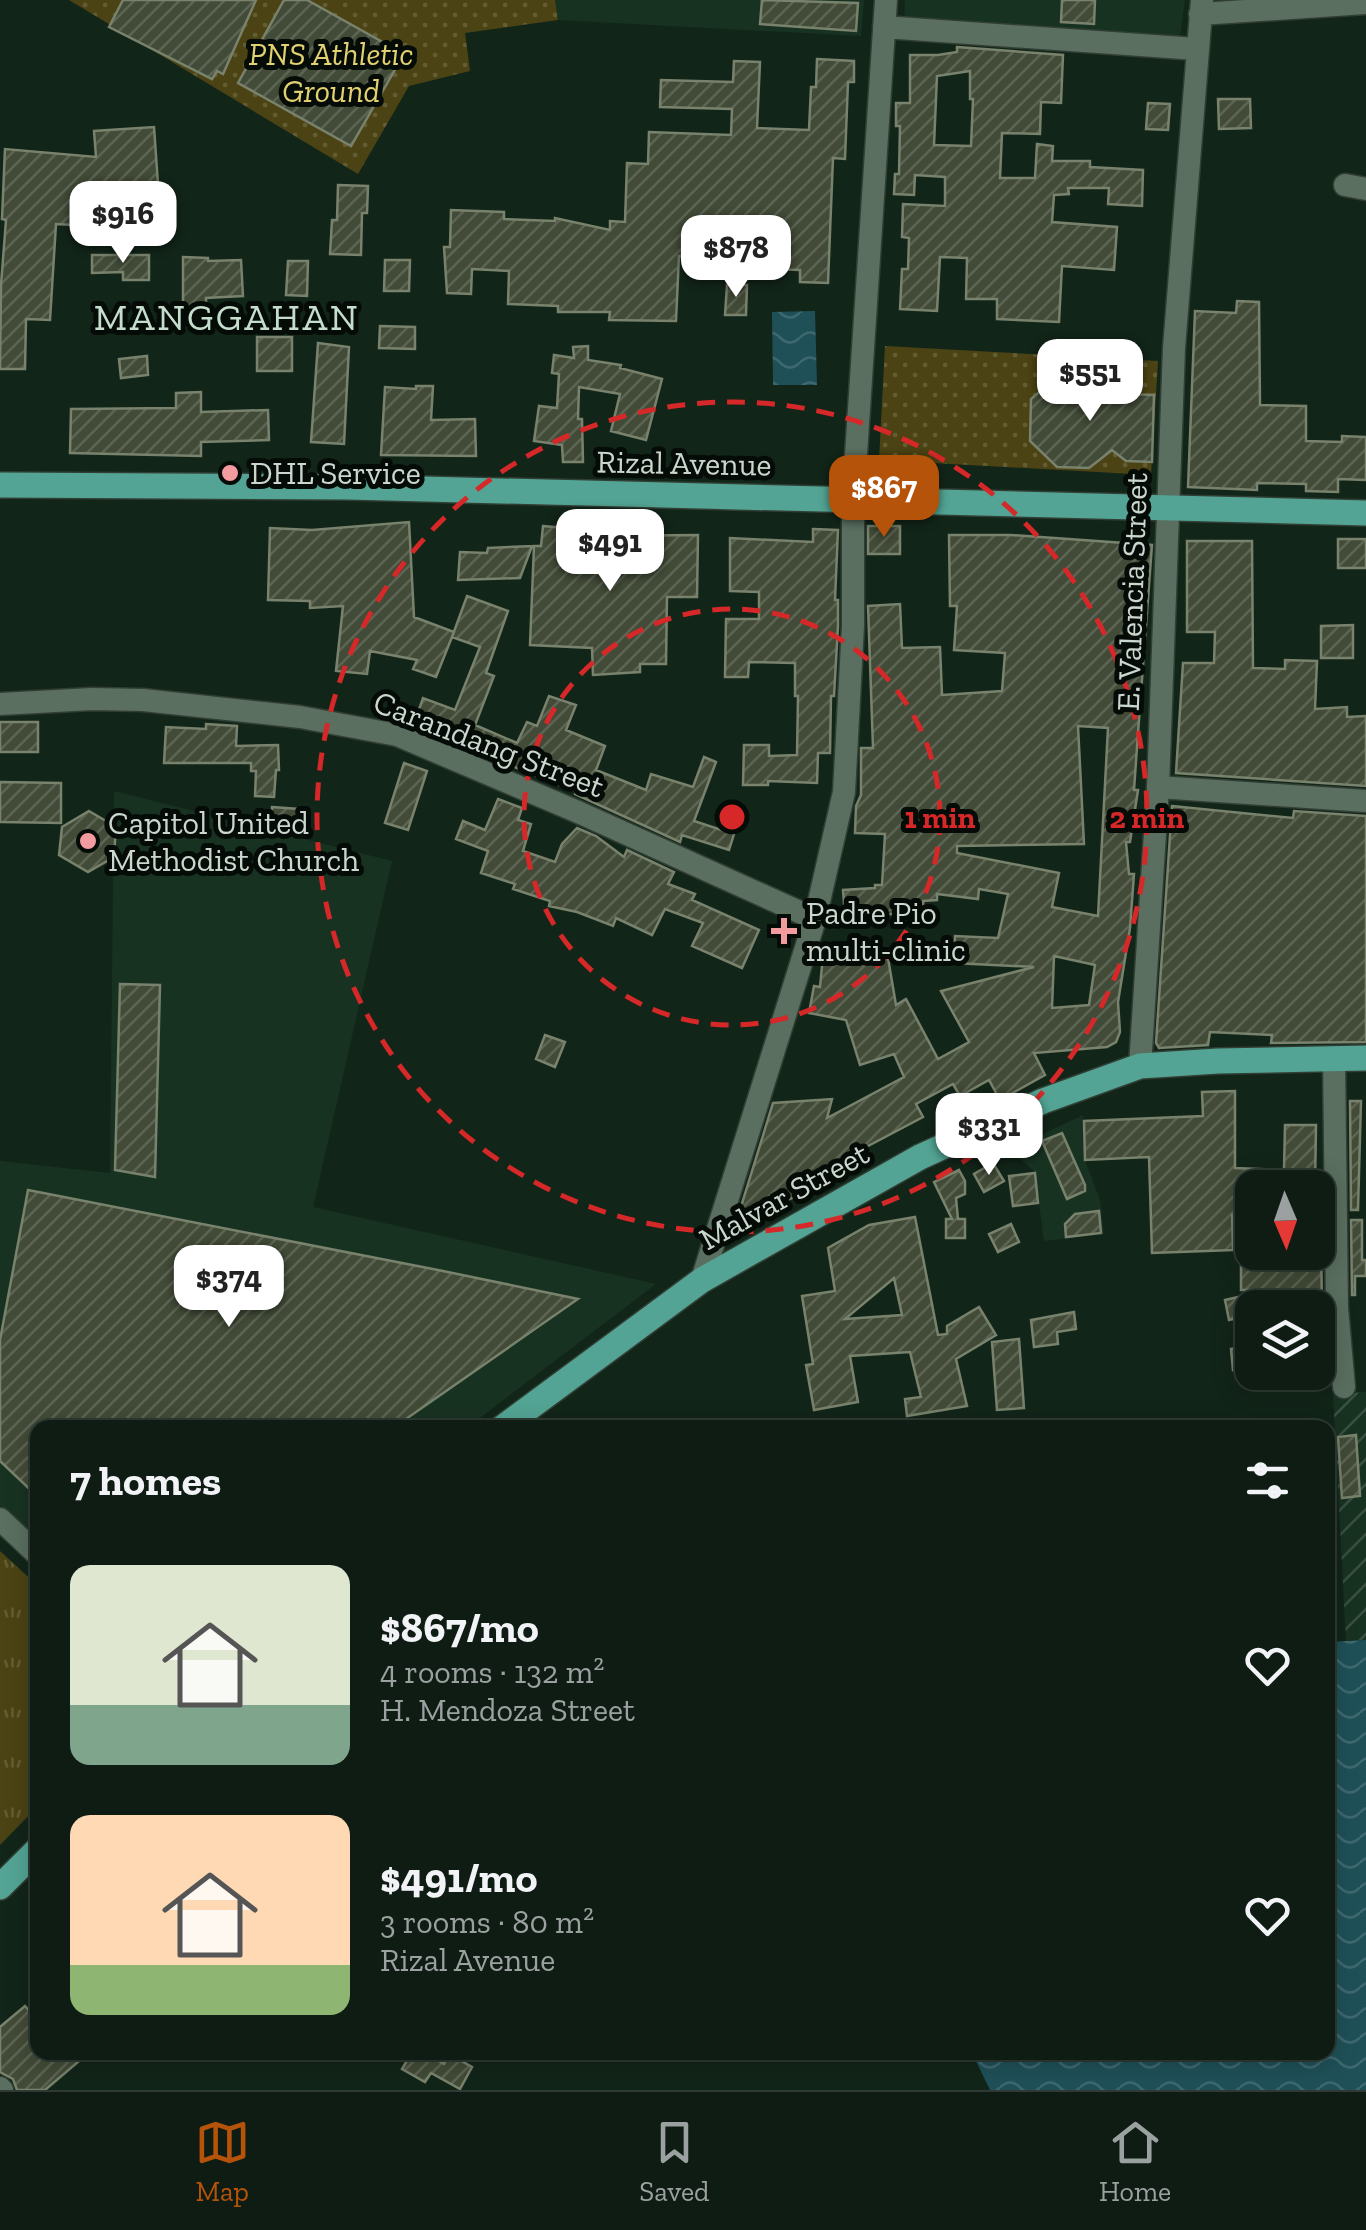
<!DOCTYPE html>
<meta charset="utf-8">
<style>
body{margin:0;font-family:"Zilla Slab",serif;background:#17251c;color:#f1f3f6;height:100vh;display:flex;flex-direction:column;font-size:38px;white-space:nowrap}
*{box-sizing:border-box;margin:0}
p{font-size:32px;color:#9ba1a0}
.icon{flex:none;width:55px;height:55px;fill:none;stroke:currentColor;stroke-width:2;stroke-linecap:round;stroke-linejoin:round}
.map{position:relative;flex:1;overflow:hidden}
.panel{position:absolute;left:30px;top:1420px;width:1305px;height:640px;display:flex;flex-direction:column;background:#0e1c13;border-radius:20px;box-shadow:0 5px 25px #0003,0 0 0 2px #2e3a33}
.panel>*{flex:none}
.needle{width:65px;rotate:178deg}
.controls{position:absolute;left:1235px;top:1170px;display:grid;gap:20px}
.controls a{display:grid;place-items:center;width:100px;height:100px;border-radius:20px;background:#0e1c13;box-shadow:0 5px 25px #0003,0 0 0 2px #2e3a33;font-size:50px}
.price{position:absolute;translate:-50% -85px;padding:0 22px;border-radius:20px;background:#fff;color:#222;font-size:32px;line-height:65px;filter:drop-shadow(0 2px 5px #0008)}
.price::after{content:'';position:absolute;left:50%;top:60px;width:30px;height:22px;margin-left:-15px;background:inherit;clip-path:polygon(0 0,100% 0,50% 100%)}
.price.selected{background:#b45309;color:#fff}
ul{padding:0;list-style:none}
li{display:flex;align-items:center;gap:30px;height:250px;padding:0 40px}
li span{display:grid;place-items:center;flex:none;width:280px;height:200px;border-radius:20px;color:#555}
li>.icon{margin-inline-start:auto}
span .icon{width:120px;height:120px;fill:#fffc;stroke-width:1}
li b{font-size:42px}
h2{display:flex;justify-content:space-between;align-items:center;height:120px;padding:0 40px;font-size:42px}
.tabs{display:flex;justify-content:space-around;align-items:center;height:140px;border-top:2px solid #2e3a33;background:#0e1c13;font-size:28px;color:#9ba1a0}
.tabs a{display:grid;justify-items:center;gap:5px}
.tabs .selected{color:#b45309}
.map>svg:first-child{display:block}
.built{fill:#183222}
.industrial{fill:url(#industrial-furrows)}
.grass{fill:url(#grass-tufts)}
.park{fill:url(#park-dots)}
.water{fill:url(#water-waves)}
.building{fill:url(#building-hatch);stroke:#78826c;stroke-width:2.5;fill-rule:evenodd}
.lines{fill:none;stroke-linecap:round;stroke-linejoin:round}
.minor-casing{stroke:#313e34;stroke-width:25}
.major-casing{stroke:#313e34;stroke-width:28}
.minor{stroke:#5a6f60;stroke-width:22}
.major{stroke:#53a494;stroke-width:25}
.ring{fill:none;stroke:#d62828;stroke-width:5;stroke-dasharray:18 12}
.poi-dot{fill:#f49b9f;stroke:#050c07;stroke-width:4}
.labels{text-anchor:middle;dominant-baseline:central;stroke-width:10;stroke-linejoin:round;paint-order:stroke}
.park-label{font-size:32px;font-style:italic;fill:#e2d171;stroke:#050c07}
.street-label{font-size:32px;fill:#cbd7ce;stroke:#050c07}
.poi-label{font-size:32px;fill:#cbd7ce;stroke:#050c07;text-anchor:start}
.quarter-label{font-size:38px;letter-spacing:2.5px;fill:#c5ddcc;stroke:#050c07}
.centre{fill:#d62828;stroke:#050c07;stroke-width:5}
.ring-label{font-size:30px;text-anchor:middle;font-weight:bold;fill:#d62828;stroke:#050c07;stroke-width:10;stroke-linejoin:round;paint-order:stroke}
</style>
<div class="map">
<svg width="1366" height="2090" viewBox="0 0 1366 2090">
<defs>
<pattern id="industrial-furrows" width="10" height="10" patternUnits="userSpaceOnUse" patternTransform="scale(2.5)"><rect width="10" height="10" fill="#183222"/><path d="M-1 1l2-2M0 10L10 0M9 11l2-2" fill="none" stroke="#384f41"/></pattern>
<pattern id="grass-tufts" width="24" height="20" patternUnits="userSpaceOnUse" patternTransform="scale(2.5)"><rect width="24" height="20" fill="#4b4313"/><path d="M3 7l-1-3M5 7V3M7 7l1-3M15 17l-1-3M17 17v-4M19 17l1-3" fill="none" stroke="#645d34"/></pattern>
<pattern id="park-dots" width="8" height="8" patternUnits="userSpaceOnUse" patternTransform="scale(2.5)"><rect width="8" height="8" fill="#4b4313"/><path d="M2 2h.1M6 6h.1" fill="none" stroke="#645d34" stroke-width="1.8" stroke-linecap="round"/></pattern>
<pattern id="water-waves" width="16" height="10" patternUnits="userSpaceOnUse" patternTransform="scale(2.5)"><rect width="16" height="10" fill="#1f5058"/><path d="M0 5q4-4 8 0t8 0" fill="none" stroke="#3e686f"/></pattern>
<pattern id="building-hatch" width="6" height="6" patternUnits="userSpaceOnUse" patternTransform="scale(2.5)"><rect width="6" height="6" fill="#424b37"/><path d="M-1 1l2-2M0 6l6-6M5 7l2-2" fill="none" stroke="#5c6453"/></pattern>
</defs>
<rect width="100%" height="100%" fill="#122519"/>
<!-- built -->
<path class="built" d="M555 0H864L861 36 558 20Z
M905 0H1185L1180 36 904 24Z
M114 791 392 861 313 1207 656 1284 468 1427 38 1428 37 1543 0 1505V1161L110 1173Z
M1083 1115 1085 1160 1100 1200 1104 1234 1044 1241 1035 1172 1010 1150Z"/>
<!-- industrial -->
<path class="industrial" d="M1366 1392V1640L1346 1641 1333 1394Z"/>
<!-- grass -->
<path class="grass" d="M0 1551 38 1586 37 1807 0 1845Z"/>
<!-- park -->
<path class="park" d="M69 0H555L558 20 465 33 470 71 409 86 358 174Z
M885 346 1158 361 1151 475 879 460Z"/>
<!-- water -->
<path class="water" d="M815 311 817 385H773L772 312Z
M1366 1640V2090H990L972 2053 1328 2052V1642Z"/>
<!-- building -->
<path class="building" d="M123 0H256L223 74 217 71 212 79 109 27Z
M284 0H307L404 54 351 146 238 83Z
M762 0 858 3 856 31 760 24Z
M1062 0H1095L1094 24 1061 22Z
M957 47 1063 55 1061 103 1041 102 1040 134 1002 133 1000 178H1035L1037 144 1053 146 1052 161H1090V167L1143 170 1142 206 1108 204 1109 188H1068L1069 194 1054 195 1052 222 1117 227 1114 270 1062 266 1059 322 997 319V299H966L967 258 940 257 937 311 900 309 902 269H908L909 238 902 237 903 204 945 206V177L915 175 914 195 894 194 895 174H899L900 126H896V103H910V55H938L957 52ZM970 71V99H973L971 146 934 145 937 76Z
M817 59 854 61V82H848L845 159 833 158 828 283 800 282V270L739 268 740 258 679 256 676 321 609 320 610 312H558V306L508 304 509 271 472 269 471 294 447 293 444 247H450L451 210 504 212V219L555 221V218L610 230V221L625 222 627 163 648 164 649 132 731 135 732 109 660 107 661 80 733 82 734 61 760 62 757 128 809 130 811 87H816Z
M1218 99H1250L1251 128 1219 129Z
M1148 103 1170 104 1168 130 1146 129Z
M154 127 158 184 77 189 74 225 56 224 50 320 26 319 25 369H0L1 285 6 220 2 219 5 149 96 157 94 131Z
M338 185 368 186 367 213H362L361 255 330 254 332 220H337Z
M140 212 142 230 110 233 108 214Z
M92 255H149V280H123V272L92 273Z
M183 257 208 258V261L241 260 243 296 206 298V309H201L202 326 187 327 186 309H183Z
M385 260H410L409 291H384Z
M288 261H308L307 296 286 295Z
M727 285H747L746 315H725Z
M1237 301 1259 302 1260 405 1306 406V441L1342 442V436L1366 437V480L1338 479V492L1306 491V484L1257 483V490L1188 487 1195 311 1236 313Z
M380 326 415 327V349L379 348Z
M257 337H292V371H257Z
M318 343 349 347 344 444 311 442Z
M588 346V360L621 365 620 368 662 379 646 440 611 431 620 394 579 387 578 419H582L583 462H563L562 445 534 441 539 406 557 408 559 374 552 373 554 355 574 358 573 347Z
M147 356 148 375 121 378 119 359Z
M1090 377 1117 401 1128 394 1154 395 1152 462 1126 461 1112 450 1089 468 1057 467 1030 441 1031 399 1056 378Z
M416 386H433L431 420 475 419 476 456 381 455 385 387 416 389Z
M201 392V412L268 410 269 440 201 442V456L70 453 71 409 176 408V393Z
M409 522 414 617 454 632 436 677 413 669 417 660 370 651 367 674 336 671 343 606 310 608V601L268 600 270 528 312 530Z
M543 526 587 530V536L698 535 697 597H667L666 664H640V672L593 675 592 648 530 645 534 546H541Z
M868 526H900V554H868Z
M813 529 838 530 835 600H838V626L834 696H831L830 753H818L817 783 768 781V785H743L744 745H769V756L797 755 798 696H795V663L749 662 748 677H725L726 619H759V592L730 591V538L813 542Z
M949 535H1011L1152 545 1138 733 1134 790H1138L1130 842H1126L1129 874H1134L1130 928 1118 1002 1120 1032 1116 1042 1107 1047 1034 1053 1045 1075 1000 1100 989 1080 960 1096 953 1084 916 1104 923 1117 815 1174 812 1189 736 1223 773 1103 832 1099 827 1118 904 1077 894 1054 860 1065 846 1020 809 1013 814 986 820 987 823 956 850 958V964L888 958 896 1005 906 999 938 1059 969 1042 941 991 1034 967 954 963 955 936 998 938 1008 894 979 889 978 899 937 894V900L923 901 924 912 845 917 843 890 875 888V885H882L885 834 855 833 856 806 861 795V748H873L868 606 900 604 902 648 940 647 942 695 1002 691 1005 653 954 650 957 606H950ZM1078 726 1108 728 1098 916 1052 907 1059 873 957 853V846L1084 844ZM1054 956 1095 965 1089 1005 1052 1008Z
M1338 539H1366V568H1338Z
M1187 541H1252L1253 668 1285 669V660L1317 661 1315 709 1347 707V717L1366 716V786L1176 773 1183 663H1214L1215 632H1187Z
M532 546 520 578 458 580 460 552 487 553 488 548Z
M467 596 508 611 486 673 494 676 475 725 517 743 527 722 537 726 549 696 576 705 566 730 605 746 596 770 646 790 651 774 693 787 704 757 716 762 694 821 734 834 729 850 682 835 680 842 575 794 576 791 441 738 444 731 415 721 423 698 455 710 480 647 452 637Z
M1353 625V658H1321V626Z
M0 722H38V752H0Z
M206 724 237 726 236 746 278 745 279 770H276L274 797 255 796 256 771H251V763H164L166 727 206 729Z
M404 763 427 771 408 830 385 823Z
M0 782 61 783V823L0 822Z
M498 799 522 808 518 820 531 824 523 851 555 862 562 844 577 828 596 836 624 857 627 850 674 872 668 884 695 894 692 900 759 930 742 968 692 946 703 923 665 909 652 935 616 918 613 926 577 912 549 906 550 901 513 889 515 884 481 873 488 851 456 839 463 821 485 830Z
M1172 806 1293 818 1294 811 1366 816V1042L1271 1043 1272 1035 1210 1032 1208 1045 1159 1048 1156 1043Z
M272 807 299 809 298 825 271 823Z
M89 811 116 827 114 857 88 872 59 855 62 827Z
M120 984 160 985 155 1177 115 1170Z
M545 1035 565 1042 555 1067 536 1059Z
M1235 1091V1168L1284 1170 1285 1125H1316L1315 1188H1252V1215H1232L1233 1250 1152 1253 1149 1157 1085 1160 1084 1121 1203 1116 1202 1092Z
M1350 1101H1361L1358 1210H1351Z
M1062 1133 1085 1185V1191L1067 1199 1042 1141Z
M993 1163 1004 1181 984 1192 974 1174Z
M959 1170 965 1181V1194L956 1198 958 1219H965V1238H946V1219H952L934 1182Z
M1035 1173 1038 1203 1013 1206 1009 1176Z
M28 1190 443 1271 578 1299 393 1428H38V1497L0 1461V1340Z
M1099 1211 1101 1233 1066 1237 1065 1224 1075 1214Z
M915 1217 938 1335 947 1334V1326L979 1307 996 1335 956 1359 967 1406 907 1416 905 1399 921 1397 910 1352 850 1356 858 1402 814 1410 806 1365 813 1364 802 1296 835 1291 828 1248 869 1225ZM894 1278 902 1315 845 1319Z
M1351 1220H1362V1260H1366V1276H1355V1295H1352Z
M1011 1224 1019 1242 998 1252 989 1234Z
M1318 1245H1321L1322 1305H1300L1299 1290H1241V1252H1318Z
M1247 1295 1251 1315 1229 1320 1225 1300Z
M1074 1312 1076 1329 1057 1332 1058 1344 1034 1347 1031 1320Z
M1019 1339 1024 1408 997 1410 992 1342Z
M1252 1347V1368L1233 1370 1231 1349Z
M1356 1435 1360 1496 1342 1498 1338 1437Z
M25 2006 38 2021V2052H69L78 2062 45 2090H17L13 2079 0 2072V2027Z
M412 2052H424L444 2064 449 2054 472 2067 460 2089 431 2073 425 2082 402 2069Z"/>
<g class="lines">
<defs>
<path id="minor" d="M1200 14 1366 3
M884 27 1197 49
M1345 185 1366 189
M0 704 92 699 143 700 300 717 397 735 578 812 815 919
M1158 787 1366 801
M1334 1058 1337 1308 1344 1387
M1140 1066 1158 787 1174 348 1202 0
M702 1280 815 919 844 792 853 626V500L886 0
M0 1519 38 1555
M0 2088 2 2090"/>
<path id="major" d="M0 485 348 487 1366 513
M502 1428 702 1280 920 1157 1043 1101 1140 1066 1218 1061 1366 1058
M0 1887 38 1849"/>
</defs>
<!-- minor casing -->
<use href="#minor" class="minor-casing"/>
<!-- major casing -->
<use href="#major" class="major-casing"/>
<!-- minor -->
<use href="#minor" class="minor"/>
<!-- major -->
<use href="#major" class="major"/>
</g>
<!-- distance rings -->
<g class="ring">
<circle cx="732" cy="817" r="208"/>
<circle cx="732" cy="817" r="415"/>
</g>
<!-- markers -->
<g class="poi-dot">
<circle cx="230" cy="473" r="10"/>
<circle cx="88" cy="841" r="10"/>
<path d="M779 916h10v10h10v10h-10v10h-10v-10h-10v-10h10z"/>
</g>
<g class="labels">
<!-- park labels -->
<g class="park-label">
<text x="331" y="54">PNS Athletic<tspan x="331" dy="37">Ground</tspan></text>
</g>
<!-- street labels -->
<g class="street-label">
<text transform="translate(684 463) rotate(1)">Rizal Avenue</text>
<text transform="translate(1132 592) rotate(-88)">E. Valencia Street</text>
<text transform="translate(489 744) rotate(21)">Carandang Street</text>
<text transform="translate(784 1196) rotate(-29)">Malvar Street</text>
</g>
<!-- poi labels -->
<g class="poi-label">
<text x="250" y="473">DHL Service</text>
<text x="108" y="823">Capitol United<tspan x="108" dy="37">Methodist Church</tspan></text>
<text x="806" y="913">Padre Pio<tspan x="806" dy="37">multi-clinic</tspan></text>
</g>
<!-- quarter labels -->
<g class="quarter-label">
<text x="227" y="317">MANGGAHAN</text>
</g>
</g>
<circle cx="732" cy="817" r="15" class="centre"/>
<g class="ring-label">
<text x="940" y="828">1 min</text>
<text x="1147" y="828">2 min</text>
</g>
</svg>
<div class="controls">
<a><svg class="needle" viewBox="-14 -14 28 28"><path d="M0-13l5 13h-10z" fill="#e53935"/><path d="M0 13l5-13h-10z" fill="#9ba1a0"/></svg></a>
<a><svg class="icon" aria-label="layers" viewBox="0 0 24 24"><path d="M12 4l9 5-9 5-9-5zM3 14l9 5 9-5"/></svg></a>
</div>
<b class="price" style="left:123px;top:266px">$916</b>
<b class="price" style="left:736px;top:300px">$878</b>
<b class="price" style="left:1090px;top:424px">$551</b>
<b class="price selected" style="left:884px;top:540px">$867</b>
<b class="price" style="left:610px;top:594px">$491</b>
<b class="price" style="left:989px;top:1178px">$331</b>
<b class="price" style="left:229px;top:1330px">$374</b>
<section class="panel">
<h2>7 homes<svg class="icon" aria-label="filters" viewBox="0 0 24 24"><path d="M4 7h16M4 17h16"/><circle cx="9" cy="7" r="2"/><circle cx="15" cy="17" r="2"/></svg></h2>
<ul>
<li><span style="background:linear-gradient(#dfe7d0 70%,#7fa58c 0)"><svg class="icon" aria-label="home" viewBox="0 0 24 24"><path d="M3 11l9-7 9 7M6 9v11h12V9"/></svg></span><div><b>$867/mo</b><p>4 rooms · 132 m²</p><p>H. Mendoza Street</p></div><svg class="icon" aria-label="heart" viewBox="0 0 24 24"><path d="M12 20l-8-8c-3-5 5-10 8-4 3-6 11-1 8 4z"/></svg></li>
<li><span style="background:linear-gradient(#ffd9b3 75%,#8fb573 0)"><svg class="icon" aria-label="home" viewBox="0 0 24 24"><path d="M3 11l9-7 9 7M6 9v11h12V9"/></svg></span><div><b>$491/mo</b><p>3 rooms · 80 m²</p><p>Rizal Avenue</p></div><svg class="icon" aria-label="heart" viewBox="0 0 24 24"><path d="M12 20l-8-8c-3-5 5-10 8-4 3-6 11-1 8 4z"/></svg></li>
</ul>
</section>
</div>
<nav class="tabs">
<a class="selected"><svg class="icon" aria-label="map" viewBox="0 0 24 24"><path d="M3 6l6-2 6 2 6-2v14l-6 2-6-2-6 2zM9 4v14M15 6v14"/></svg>Map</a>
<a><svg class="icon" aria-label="saved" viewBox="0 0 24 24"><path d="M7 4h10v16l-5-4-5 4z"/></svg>Saved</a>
<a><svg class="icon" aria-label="home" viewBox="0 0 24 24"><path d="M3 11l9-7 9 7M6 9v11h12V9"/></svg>Home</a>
</nav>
